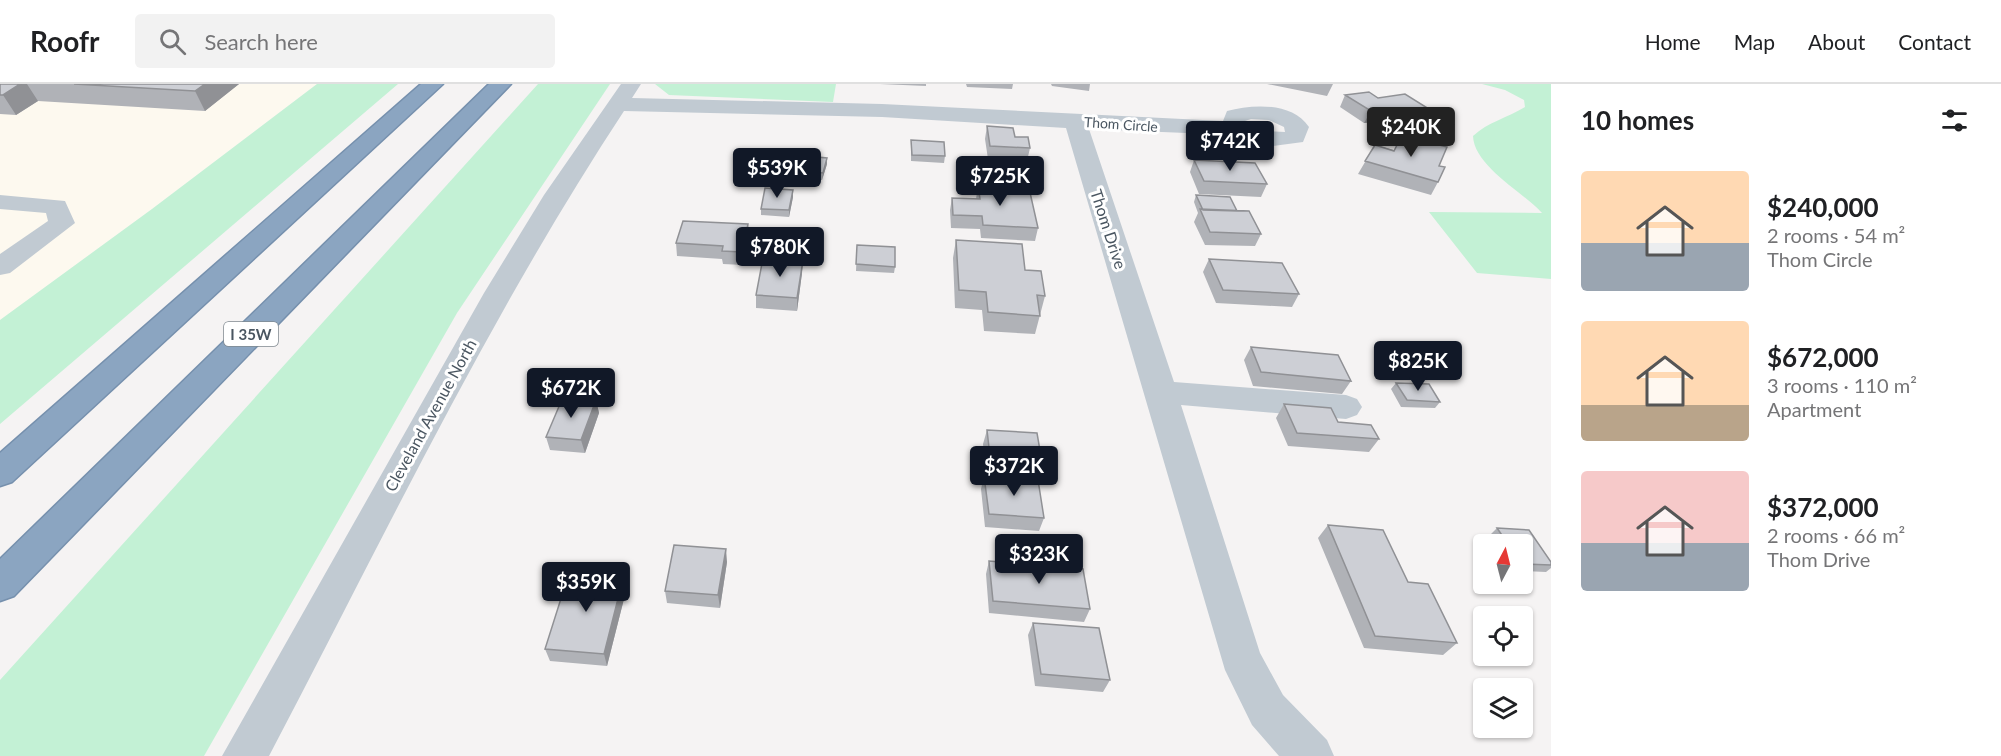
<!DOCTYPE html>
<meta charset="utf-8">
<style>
body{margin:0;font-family:Lato,sans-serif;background:#f2f2f2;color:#202124;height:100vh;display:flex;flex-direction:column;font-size:22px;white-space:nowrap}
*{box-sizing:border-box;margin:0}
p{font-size:20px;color:#757577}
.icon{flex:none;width:33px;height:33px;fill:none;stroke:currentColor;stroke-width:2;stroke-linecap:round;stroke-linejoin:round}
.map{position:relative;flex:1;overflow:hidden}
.side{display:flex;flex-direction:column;background:#fff;width:450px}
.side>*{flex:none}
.needle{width:39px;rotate:7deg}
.controls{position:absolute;left:1473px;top:450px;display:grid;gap:12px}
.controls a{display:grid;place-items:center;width:60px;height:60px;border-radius:6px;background:#fff;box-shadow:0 2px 4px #0004;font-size:30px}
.price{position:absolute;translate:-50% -51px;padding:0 14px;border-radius:6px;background:#111827;color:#fff;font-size:20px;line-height:39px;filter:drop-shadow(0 2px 3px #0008)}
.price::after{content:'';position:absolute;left:50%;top:36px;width:18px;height:14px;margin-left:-9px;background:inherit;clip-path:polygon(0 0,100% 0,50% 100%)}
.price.current{background:#222;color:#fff}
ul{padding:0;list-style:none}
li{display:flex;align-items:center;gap:18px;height:150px;padding:0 30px}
li span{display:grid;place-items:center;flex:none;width:168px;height:120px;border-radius:6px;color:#555}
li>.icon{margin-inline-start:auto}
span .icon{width:72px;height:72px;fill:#fffc;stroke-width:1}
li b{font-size:26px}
h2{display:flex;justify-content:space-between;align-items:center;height:72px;padding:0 30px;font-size:26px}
header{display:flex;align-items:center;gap:36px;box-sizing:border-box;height:84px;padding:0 30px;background:#fff;border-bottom:2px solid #e0e0e0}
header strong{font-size:28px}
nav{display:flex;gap:33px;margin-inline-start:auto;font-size:21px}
.search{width:420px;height:54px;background:#f2f2f2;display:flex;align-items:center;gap:15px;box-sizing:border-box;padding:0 21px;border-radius:6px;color:#757577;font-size:22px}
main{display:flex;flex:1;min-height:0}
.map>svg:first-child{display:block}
.commercial{fill:#fdf9ef}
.green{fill:#c3f1d5}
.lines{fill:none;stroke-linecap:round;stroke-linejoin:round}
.highway-casing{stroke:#7690ad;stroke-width:3}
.minor{fill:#c1cad2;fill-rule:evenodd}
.highway{fill:#8ba5c1;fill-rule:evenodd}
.wall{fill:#b0b2b7}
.shaded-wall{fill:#909195}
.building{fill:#cdcfd5;stroke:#909195;stroke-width:1.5}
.labels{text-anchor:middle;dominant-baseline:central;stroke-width:6;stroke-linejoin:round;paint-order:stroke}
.far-street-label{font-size:14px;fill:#4a5661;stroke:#fff}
.shield{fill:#fff;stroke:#808990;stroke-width:1.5}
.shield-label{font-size:15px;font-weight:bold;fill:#4a5661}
.street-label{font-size:16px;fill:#4a5661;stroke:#fff}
</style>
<header>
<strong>Roofr</strong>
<div class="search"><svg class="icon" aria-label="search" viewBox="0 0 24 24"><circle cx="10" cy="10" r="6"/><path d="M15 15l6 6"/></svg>Search here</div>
<nav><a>Home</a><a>Map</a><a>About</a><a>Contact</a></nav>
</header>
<main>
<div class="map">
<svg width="1551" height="672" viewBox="0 0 1551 672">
<rect width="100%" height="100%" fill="#f5f3f3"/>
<!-- commercial -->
<path class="commercial" d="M0 0H317L152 125 0 236Z"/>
<!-- green -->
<path class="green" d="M317 0H398L0 340V236L152 125Z
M538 0H610L457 229 204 672H0V596Z
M655 0H836L833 18 669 11Z
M1482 0H1551V195L1477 189 1429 128 1542 129C1523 108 1474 82 1473 52 1488 38 1507 34 1525 23L1524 16 1505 6Z"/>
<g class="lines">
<defs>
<path id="highway" d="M421 0H443L12 398 0 402V369Z
M489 0H511L14 512 0 517V475Z"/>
</defs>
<!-- highway casing -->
<use href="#highway" class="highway-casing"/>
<!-- minor -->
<path class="minor" d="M621 0H641L632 14 882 20 1223 37 1227 27C1253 20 1292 18 1309 43L1303 58 1273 62 1251 58 1235 51 1089 45 1174 298 1346 311 1357 315 1362 323 1357 331 1346 335 1181 321 1260 569 1283 611 1327 656 1334 672H1279L1252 641 1225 586 1066 44 882 33 624 27C489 232 383 455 269 672H222L484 209 544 111ZM1251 35 1269 36 1284 43 1285 48 1264 47 1245 37Z
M0 111 65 117 75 139 10 189 0 191V170L48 137 46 129 0 125Z"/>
<!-- highway -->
<use href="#highway" class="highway"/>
</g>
<!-- wall -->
<path class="wall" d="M0 0H239L205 27 38 17 16 31 0 30Z
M880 0H926V2Z
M966 0H1013L1012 5 967 3Z
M1051 0H1090L1089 7 1052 2Z
M1267 0H1333L1327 12Z
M1345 11 1378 14 1453 40 1446 52 1419 55 1439 82 1438 98 1431 111 1358 90 1375 61 1394 66 1404 51 1382 37 1364 39 1340 23Z
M987 42 1015 53 1030 64 1027 77 988 75 985 55Z
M911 56 945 72 944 79 911 77Z
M1194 76 1267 100 1261 113 1199 110 1190 88Z
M827 80 822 96 791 93V86Z
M978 101 1038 144 1035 157 981 154 980 145 951 144 950 126 952 114 976 115Z
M1196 111 1237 127 1261 150 1255 162 1205 161 1194 138 1198 129 1194 118Z
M793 113 789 133 761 131V125Z
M748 140 749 153 743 181 723 180 722 175 677 172 676 159Z
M956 156 1025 186 1045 212 1035 250 984 247 982 226 955 224 953 174Z
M857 161 895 183 894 189 856 187Z
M1209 175 1299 210 1292 223 1216 219 1203 188Z
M802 189 797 227 756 224V211Z
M1251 263 1351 297 1342 310 1253 302 1244 276Z
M1396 299 1440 318 1435 324 1401 323 1391 305Z
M596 316 599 329 585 369 550 366 546 353Z
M1284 320 1338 338 1379 355 1369 368 1288 362 1276 334Z
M987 346 1043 384 1039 397H1038L1044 434 1039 447 985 443 981 405 984 392H987L983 360Z
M1328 441 1408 498 1457 559 1443 571 1364 564 1318 454Z
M1497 444 1529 446 1551 478V484L1546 488 1522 487V460H1497L1490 451Z
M989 477 1090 525 1084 538 989 529 986 490Z
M727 478 720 524 667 519 665 507Z
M624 491 627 503 607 582 550 577 545 565Z
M1033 539 1110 596 1103 608 1035 602 1028 551Z"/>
<!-- shaded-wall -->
<path class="shaded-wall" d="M20 0H27L38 17 16 31 3 11Z
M205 0H239L205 27 195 7Z
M1389 25 1382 37 1364 39 1371 27Z
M1453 40 1446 52 1412 56 1419 44Z
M827 74V80L822 96 823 89Z
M793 106V113L789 133V126Z
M748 140 749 153 743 181 742 168Z
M803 176 802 189 797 227V214Z
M596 316 599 329 585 369 581 356Z
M726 465 727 478 720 524 718 511Z
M624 491 627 503 607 582 604 570Z"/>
<!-- building -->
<path class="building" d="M0 0H20L3 11H0Z
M74 0H205L195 7Z
M1369 8 1378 14 1405 10 1453 40 1419 44 1389 25 1371 27 1345 11Z
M987 42 1013 44 1015 53H1028L1030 64 990 62Z
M1402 51 1447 63 1439 82 1445 83 1438 98 1365 77 1375 61 1394 67Z
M911 56 944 58 945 72 912 71Z
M796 71 827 74 823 89 791 86Z
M1194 76 1255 79 1267 100 1204 97Z
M978 101 1029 104 1038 144 983 141 982 132 953 131 952 114 980 115Z
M765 104 793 106 789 126 761 125Z
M1196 111 1230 113 1237 127 1203 126Z
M1200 125 1249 127 1261 150 1210 148Z
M683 137 748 140 742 168 722 167 723 162 676 159Z
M956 156 1022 160 1025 186 1041 187 1045 212 1037 211 1040 232 988 228 986 208 959 206Z
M857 161 895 163V183L856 180Z
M763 174 803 176 797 214 756 211Z
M1209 175 1282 179 1299 210 1223 206Z
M1251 263 1338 271 1351 297 1261 288Z
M1396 299 1429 300 1440 318 1407 316Z
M563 313 596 316 581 356 546 353Z
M1284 320 1331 324 1338 338 1371 341 1379 355 1297 349Z
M987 346 1037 349 1043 384 991 381Z
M984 392 1038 396 1044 434 989 430Z
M1328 441 1383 446 1408 498 1428 500 1457 559 1375 552Z
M1497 444 1529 446 1551 478V481L1522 480V460H1508Z
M674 461 726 465 718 511 665 507Z
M989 477 1083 485 1090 525 993 517Z
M570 486 624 491 604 570 545 565Z
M1033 539 1099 544 1110 596 1041 590Z"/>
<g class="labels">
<!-- far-street labels -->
<g class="far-street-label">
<text transform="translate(1121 40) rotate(4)">Thom Circle</text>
</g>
<!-- shield labels -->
<rect class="shield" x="224" y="238" width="54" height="24" rx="4.5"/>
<g class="shield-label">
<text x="251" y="250">I 35W</text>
</g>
<!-- street labels -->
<g class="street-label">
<text transform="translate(1109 145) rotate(72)">Thom Drive</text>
<text transform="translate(430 331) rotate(-61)">Cleveland Avenue North</text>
</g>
</g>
</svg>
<div class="controls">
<a><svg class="needle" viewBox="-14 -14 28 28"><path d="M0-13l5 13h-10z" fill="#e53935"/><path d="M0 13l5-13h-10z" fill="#757577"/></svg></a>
<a><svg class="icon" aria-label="locate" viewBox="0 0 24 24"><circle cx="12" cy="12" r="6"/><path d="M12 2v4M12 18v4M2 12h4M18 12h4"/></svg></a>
<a><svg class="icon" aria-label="layers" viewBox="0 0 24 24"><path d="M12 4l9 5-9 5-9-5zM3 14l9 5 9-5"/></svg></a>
</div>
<b class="price current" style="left:1411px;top:74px">$240K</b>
<b class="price" style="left:1230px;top:88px">$742K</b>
<b class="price" style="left:777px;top:115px">$539K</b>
<b class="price" style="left:1000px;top:123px">$725K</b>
<b class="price" style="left:780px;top:194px">$780K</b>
<b class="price" style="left:1418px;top:308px">$825K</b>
<b class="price" style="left:571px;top:335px">$672K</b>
<b class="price" style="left:1014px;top:413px">$372K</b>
<b class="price" style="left:1039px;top:501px">$323K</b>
<b class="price" style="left:586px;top:529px">$359K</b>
</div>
<section class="side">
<h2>10 homes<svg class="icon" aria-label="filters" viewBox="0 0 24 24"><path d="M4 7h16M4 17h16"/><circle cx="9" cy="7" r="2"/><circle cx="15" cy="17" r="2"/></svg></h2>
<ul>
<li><span style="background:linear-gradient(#ffd9b3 60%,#9aa5b1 0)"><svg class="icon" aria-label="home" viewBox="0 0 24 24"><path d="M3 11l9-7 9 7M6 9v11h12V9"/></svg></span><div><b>$240,000</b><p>2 rooms · 54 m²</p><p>Thom Circle</p></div></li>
<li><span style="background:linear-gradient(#ffd9b3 70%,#b9a48a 0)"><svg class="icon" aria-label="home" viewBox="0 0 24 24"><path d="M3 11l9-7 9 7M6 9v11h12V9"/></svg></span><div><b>$672,000</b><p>3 rooms · 110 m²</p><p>Apartment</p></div></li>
<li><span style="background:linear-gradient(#f6c9c9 60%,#9aa5b1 0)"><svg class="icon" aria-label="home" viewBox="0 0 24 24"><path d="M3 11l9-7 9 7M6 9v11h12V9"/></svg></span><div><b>$372,000</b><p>2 rooms · 66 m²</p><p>Thom Drive</p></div></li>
</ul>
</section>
</main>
